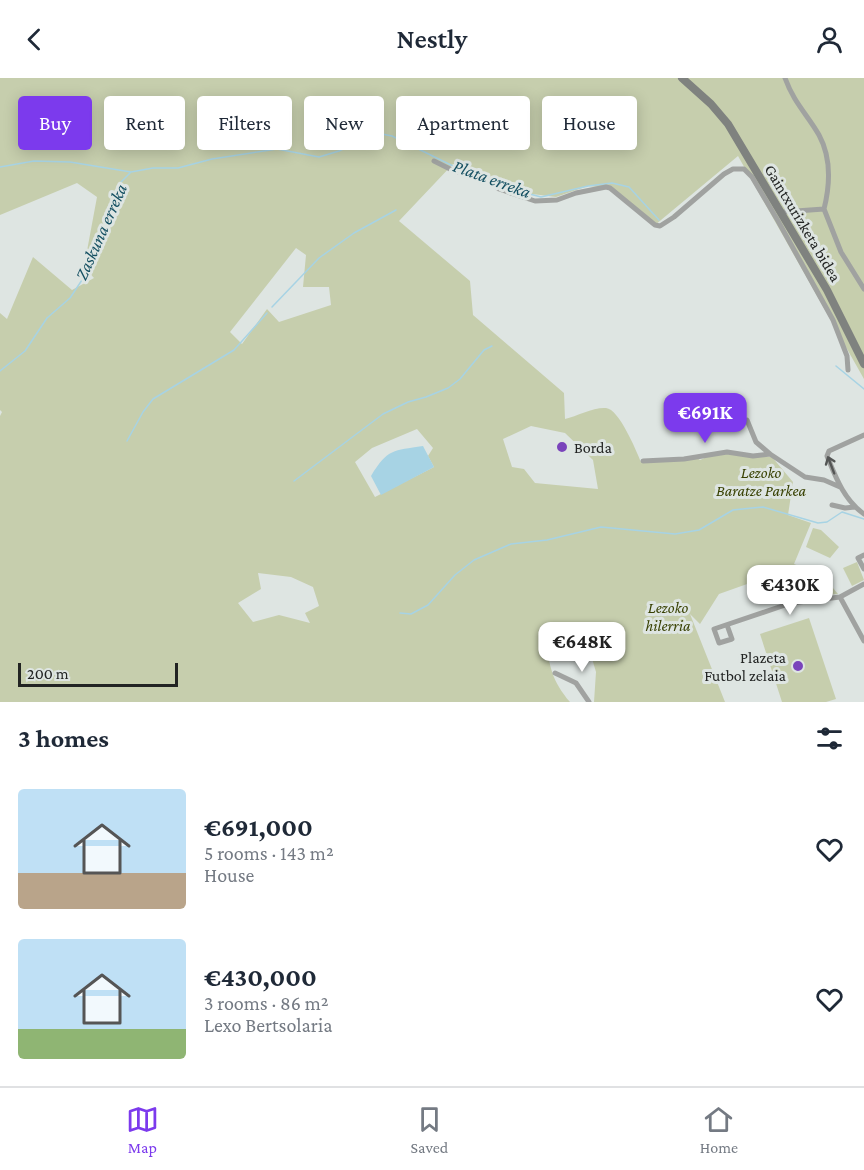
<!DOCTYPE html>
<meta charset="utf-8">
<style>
body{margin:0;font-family:"Crimson Pro",serif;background:#f6f6f7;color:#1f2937;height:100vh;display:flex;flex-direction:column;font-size:22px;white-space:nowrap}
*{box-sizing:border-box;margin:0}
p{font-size:20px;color:#747a83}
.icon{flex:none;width:33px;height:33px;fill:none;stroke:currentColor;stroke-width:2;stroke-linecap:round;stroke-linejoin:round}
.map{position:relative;height:624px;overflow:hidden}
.side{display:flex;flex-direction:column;background:#fff;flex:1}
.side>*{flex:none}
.guide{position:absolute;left:18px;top:18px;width:828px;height:54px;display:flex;gap:12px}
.scale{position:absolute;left:18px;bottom:15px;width:160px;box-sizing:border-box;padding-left:6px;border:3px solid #222423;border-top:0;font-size:16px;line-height:21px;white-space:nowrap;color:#222423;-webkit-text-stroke:4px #dee5e2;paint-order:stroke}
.price{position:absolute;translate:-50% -51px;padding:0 14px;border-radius:12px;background:#fff;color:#222;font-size:20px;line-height:39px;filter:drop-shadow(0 2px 3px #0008)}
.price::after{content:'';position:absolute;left:50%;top:36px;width:18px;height:14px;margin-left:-9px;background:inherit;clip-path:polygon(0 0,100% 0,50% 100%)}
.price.current{background:#7c3aed;color:#fff}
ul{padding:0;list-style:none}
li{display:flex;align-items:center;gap:18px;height:150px;padding:0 18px}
li span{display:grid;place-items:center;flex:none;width:168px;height:120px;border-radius:6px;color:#555}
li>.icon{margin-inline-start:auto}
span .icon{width:72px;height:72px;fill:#fffc;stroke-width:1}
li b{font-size:26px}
h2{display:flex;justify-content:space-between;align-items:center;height:72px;padding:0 18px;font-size:26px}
.pill{padding:0 21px;border-radius:6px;background:#fff;box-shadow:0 3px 15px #0003;font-size:21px;line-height:54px}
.pill.current{background:#7c3aed;color:#fff}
header{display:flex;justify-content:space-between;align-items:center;height:78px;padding:0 18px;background:#fff;font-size:27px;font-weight:600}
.dock{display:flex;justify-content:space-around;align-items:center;height:84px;border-top:2px solid #e0e1e3;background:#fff;font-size:16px;color:#747a83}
.dock a{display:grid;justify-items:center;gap:3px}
.dock .current{color:#7c3aed}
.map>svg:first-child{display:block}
.green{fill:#c6cead;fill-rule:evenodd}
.water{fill:#a7d3e4}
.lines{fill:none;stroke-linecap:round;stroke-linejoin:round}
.stream{stroke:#a7d3e4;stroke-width:1.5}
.minor{stroke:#a0a2a0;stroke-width:5}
.secondary{stroke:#7f827f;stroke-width:8}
.oneway{stroke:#545655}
.poi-dot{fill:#7a44bb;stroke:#dee5e2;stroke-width:2}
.labels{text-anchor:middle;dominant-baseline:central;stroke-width:6;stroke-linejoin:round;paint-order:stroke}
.street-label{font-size:16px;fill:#222423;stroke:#dee5e2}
.poi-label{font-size:16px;fill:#222423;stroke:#dee5e2;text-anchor:start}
.park-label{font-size:16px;font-style:italic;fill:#384102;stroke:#dee5e2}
.water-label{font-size:18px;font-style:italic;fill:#155062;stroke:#dee5e2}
</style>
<header><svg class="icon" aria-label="back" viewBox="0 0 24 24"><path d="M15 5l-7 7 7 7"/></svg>Nestly<svg class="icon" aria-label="person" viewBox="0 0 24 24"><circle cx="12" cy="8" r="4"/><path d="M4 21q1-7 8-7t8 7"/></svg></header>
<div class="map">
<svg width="864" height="624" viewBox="0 0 864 624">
<rect width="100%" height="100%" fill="#dee5e2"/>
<!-- green -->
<path class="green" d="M0 0H864V301L738 78 655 147 610 110 588 108 556 119 509 113 453 86 399 143 470 203 473 237 564 315 565 341C577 338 594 329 606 330 619 331 636 372 641 384L697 380 700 382 716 375 772 379 793 404 788 437 811 445 794 486 823 498 838 516 808 518 784 493 719 516 700 546 690 536 725 624H594L596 594 585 557 574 544 546 561C549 588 552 603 570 624H0V338L2 334 0 332V235L7 241 33 179 72 212 94 200 84 189 97 119 77 105 0 137ZM296 170 306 177 303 209H329L331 227 279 244 267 231 242 266 230 254ZM531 348 565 355 593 382 598 411 535 405 524 391 512 389 503 361ZM417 351 433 370 428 378 434 389 375 419 355 384 372 370ZM258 495 291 499 313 509 319 528 305 535 310 545 279 537 253 544 238 525 261 511Z
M813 450 821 452 839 469 830 480 806 469Z
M857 484 864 502 852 508 843 490Z
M809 540 836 621 826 624H782L760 556Z"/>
<!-- water -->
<path class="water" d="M423 368 434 389 381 417 371 398C388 370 393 373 423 368Z"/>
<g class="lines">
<!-- stream -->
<path class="stream" d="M0 89 34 83 70 84 131 94 153 90H178L212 81 277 71 319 79 339 73 377 55 392 58 457 90 476 95
M484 97 515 112 541 119 588 108 612 105 629 109 659 142
M272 229 319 180 354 155 396 132
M836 288 864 311
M0 293 25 273 47 240 70 220 90 190 100 167 121 104 130 95
M127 363 143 334 153 321 234 272 267 235
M294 403 383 336 408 324 426 319 448 310 460 301 484 272 492 268
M400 535 411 536 428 527 455 497 474 482 511 466 547 462 601 449 675 456 699 452 733 432 752 430 763 429 818 445 827 444 842 434 864 441"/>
<!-- minor -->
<path class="minor" d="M434 83 454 93 481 98 499 111 535 123 557 122 576 115 606 109 610 110 655 147 660 148 674 139 724 96 733 91H744L752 99 778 143 833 242 847 278 848 292
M824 131 841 174 864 211
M782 134 824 131C830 107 831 79 819 57 807 36 794 25 785 0
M747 342 756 364 770 376 805 399 824 402 840 409
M864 357 829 373 827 378C836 400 844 422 864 436
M643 383 684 381 727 374 753 378 770 376
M832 427 845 430 855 429
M864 477 858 480 864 491
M840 519 864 563
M727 547 732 561 719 565 714 551 791 525 840 519 864 506
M555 595 576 605 589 624"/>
<!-- secondary -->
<path class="secondary" d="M682 0 711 26 728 46 827 212 864 286"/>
</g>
<!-- one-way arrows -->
<defs><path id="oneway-shaft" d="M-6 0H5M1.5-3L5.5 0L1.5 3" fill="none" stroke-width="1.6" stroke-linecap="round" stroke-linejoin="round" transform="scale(1.5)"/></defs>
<use class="oneway" href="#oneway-shaft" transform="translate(831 387) rotate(-111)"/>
<!-- markers -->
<g class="poi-dot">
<circle cx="562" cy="369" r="6"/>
<circle cx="798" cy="588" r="6"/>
</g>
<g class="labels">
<!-- street labels -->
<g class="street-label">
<text transform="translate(803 145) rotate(59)">Gaintxurizketa bidea</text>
</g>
<!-- poi labels -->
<g class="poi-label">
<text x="574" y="369">Borda</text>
<text x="786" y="579" text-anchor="end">Plazeta<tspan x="786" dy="18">Futbol zelaia</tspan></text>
</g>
<!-- park labels -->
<g class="park-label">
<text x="761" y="394">Lezoko<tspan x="761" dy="18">Baratze Parkea</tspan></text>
<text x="668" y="529">Lezoko<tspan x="668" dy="18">hilerria</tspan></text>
</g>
<!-- water labels -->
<g class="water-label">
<text transform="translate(492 101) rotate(20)">Plata erreka</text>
<text transform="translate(101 154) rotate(-66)">Zaskuna erreka</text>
</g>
</g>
</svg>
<div class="scale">200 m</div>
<b class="price current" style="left:705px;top:366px">€691K</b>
<b class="price" style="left:790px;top:538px">€430K</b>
<b class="price" style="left:582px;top:595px">€648K</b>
<div class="guide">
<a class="pill current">Buy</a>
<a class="pill">Rent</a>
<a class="pill">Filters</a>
<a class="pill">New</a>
<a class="pill">Apartment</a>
<a class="pill">House</a>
</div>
</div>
<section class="side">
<h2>3 homes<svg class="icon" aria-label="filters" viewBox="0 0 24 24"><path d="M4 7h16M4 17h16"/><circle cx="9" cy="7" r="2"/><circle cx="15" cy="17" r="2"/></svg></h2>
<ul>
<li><span style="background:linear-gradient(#bfe0f5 70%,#b9a48a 0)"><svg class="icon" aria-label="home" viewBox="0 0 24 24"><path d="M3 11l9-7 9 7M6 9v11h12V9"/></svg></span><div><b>€691,000</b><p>5 rooms · 143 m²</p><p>House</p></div><svg class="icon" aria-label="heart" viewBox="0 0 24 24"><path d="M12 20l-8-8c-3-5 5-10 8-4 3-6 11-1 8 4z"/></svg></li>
<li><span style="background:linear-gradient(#bfe0f5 75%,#8fb573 0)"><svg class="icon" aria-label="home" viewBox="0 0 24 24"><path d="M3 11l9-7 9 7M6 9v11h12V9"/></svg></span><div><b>€430,000</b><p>3 rooms · 86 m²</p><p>Lexo Bertsolaria</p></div><svg class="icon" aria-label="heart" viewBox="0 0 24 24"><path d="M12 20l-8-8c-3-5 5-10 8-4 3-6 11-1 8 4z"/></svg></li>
</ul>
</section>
<nav class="dock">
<a class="current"><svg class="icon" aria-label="map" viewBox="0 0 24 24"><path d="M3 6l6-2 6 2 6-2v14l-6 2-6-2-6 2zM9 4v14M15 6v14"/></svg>Map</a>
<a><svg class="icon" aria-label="saved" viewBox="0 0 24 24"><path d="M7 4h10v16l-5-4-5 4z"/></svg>Saved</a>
<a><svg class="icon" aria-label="home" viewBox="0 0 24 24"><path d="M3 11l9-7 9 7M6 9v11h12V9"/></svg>Home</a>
</nav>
